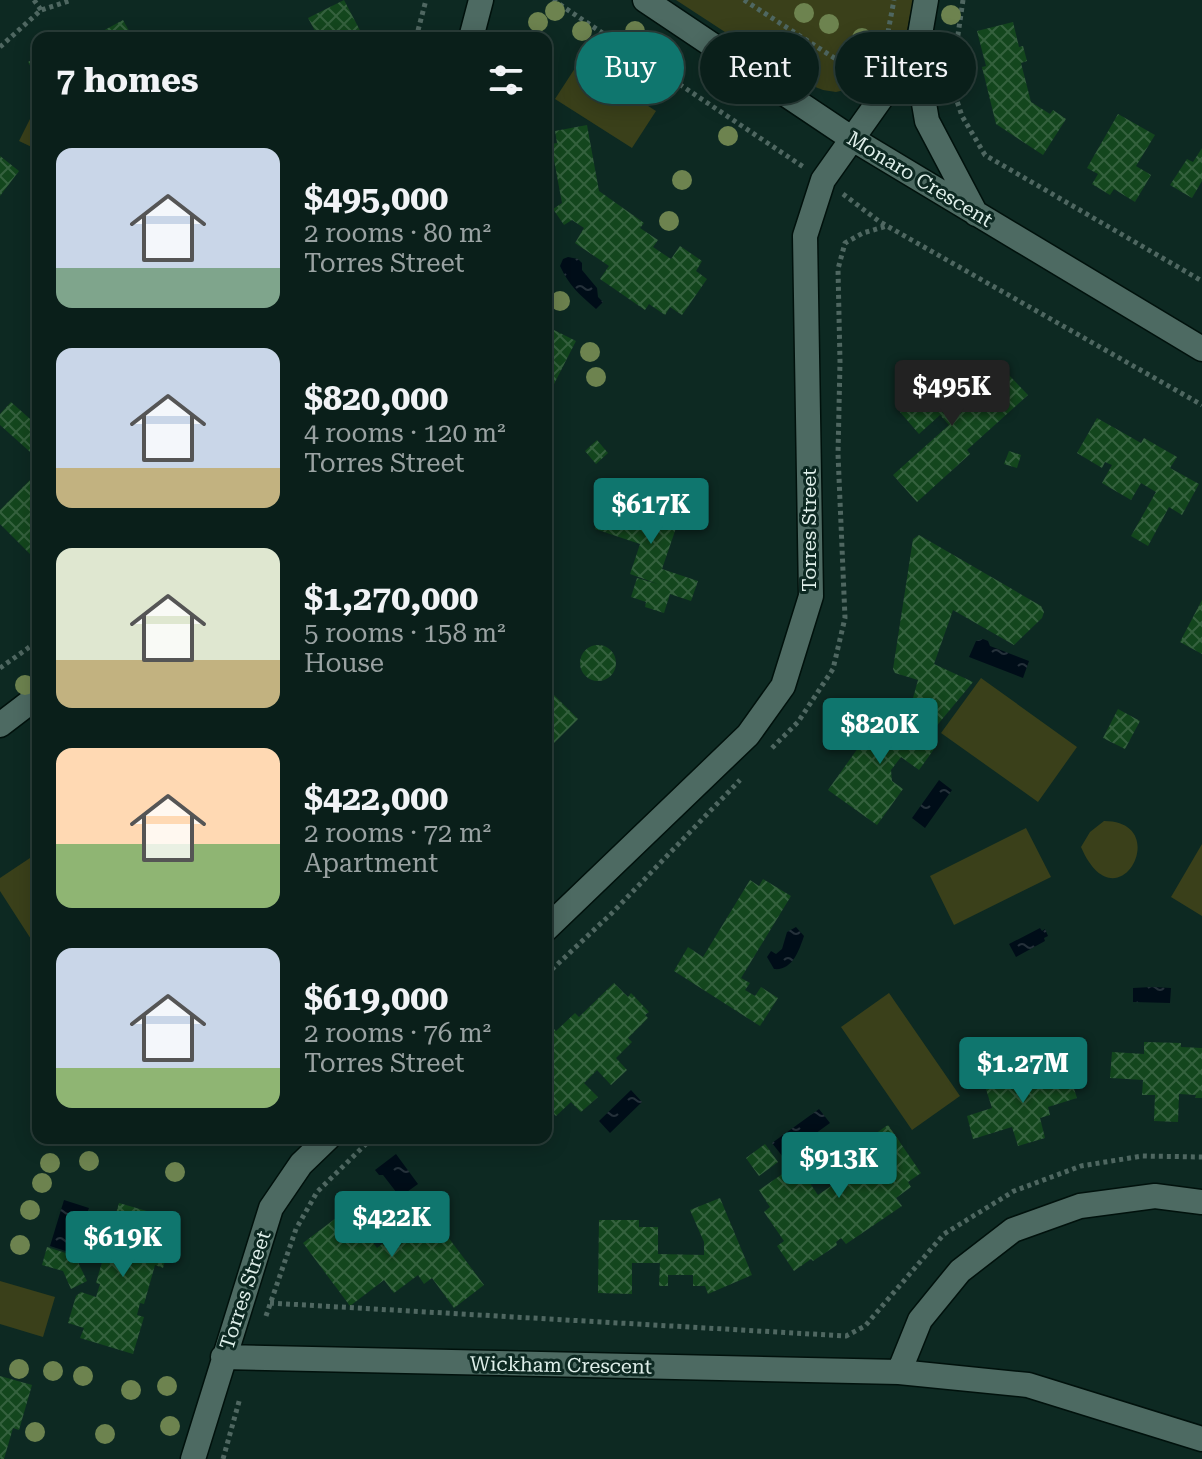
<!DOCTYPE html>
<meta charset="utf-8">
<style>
body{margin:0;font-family:"Roboto Serif",serif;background:#182c27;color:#f1f3f6;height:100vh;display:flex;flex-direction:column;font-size:30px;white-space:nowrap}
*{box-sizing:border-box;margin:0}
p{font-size:26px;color:#99a2a2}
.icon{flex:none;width:44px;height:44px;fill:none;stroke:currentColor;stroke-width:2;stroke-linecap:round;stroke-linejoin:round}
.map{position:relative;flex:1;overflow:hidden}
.sheet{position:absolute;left:32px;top:32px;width:520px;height:1112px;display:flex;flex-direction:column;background:#0a1f1a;border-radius:16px;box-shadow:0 4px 20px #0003,0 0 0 2px #2a3d39}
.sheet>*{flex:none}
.banner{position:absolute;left:576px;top:32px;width:506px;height:72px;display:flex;gap:16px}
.price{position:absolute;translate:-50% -68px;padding:0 18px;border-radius:8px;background:#0f766e;color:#fff;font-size:26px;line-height:52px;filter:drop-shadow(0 2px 4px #0008)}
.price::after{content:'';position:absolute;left:50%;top:48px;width:24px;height:18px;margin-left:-12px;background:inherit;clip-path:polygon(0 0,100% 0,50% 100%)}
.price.active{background:#222;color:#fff}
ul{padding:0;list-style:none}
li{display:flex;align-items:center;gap:24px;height:200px;padding:0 24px}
li span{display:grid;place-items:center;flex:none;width:224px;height:160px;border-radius:16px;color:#555}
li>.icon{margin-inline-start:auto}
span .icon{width:96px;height:96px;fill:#fffc;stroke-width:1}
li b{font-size:34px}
h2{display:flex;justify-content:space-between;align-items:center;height:96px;padding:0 24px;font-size:34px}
.pill{padding:0 28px;border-radius:36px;background:#0a1f1a;box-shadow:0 4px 20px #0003,0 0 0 2px #2a3d39;font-size:28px;line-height:72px}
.pill.active{background:#0f766e;color:#fff}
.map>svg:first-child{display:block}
.park{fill:#3a401a}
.water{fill:url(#water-ripples)}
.building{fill:url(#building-cross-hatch)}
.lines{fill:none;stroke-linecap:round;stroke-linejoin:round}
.minor-casing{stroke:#00110c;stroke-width:27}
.path{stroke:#4f6761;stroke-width:5;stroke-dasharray:4 4;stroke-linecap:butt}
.minor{stroke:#4d6a62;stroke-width:24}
.tree{fill:#6d834f}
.labels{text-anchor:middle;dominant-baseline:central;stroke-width:6;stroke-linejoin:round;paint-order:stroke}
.street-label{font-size:20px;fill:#dfefea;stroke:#0d2922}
</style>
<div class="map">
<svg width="1202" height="1459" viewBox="0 0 1202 1459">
<defs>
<pattern id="water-ripples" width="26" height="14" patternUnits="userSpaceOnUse" patternTransform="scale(2)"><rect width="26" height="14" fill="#000d18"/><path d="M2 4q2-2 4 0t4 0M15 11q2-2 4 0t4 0" fill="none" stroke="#25313a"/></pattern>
<pattern id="building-cross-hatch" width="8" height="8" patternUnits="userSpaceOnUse" patternTransform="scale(2)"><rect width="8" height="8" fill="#13461d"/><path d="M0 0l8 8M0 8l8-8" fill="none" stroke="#35613e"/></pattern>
</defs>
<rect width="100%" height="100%" fill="#0d2922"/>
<!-- park -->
<path class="park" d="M676 0H913L905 42 886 73 866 85 836 92 823 90 800 81Z
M579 62 656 111 632 148 555 99Z
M38 103V150L19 141Z
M981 678 1077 747 1038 802 941 733Z
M1104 821C1175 821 1117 930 1081 847L1090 832Z
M1026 828 1051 877 954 925 930 876Z
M1202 844V916L1171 897Z
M30 858 38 870V950L0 891V878Z
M889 993 960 1096 912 1130 841 1027Z
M0 1281 55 1297 43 1337 0 1324Z"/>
<!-- water -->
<path class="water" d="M568 257 578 259 582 263V270L597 288 598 297 603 302 596 309C581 296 569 286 560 266L563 259Z
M983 639 988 641 990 646 1029 661 1023 678 969 657 976 641Z
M939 780 952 790 925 828 912 818Z
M796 927 804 936C799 951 792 971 774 969L767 957 771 951 776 954 782 949 787 932Z
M1040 928 1042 931 1045 929 1048 936 1044 938 1045 941 1016 957 1009 944Z
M1152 987 1171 988 1170 1003 1133 1002V988Z
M631 1090 642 1102 610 1133 599 1121Z
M819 1109 830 1123 783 1157 772 1143Z
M396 1154 418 1184 400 1197 383 1175H379L375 1170Z
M64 1200 89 1208 78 1237 85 1245 81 1256 50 1246Z"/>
<!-- building -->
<path class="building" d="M344 0 364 38H319L308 18Z
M123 20 133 38H90Z
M1013 22 1019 47 1023 46 1027 61 1021 63 1031 102 1050 114 1053 110 1066 119 1043 155 996 124 982 67 986 66 977 31Z
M38 56V79L28 62Z
M1118 114 1155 135 1136 166 1151 175 1135 202 1114 189 1110 195 1092 184 1098 174 1087 168Z
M587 125 599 191 644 223 640 228 658 240 653 247 671 259 680 246 702 261 696 271 707 279 682 315 670 307 665 315 649 304 645 310 600 279 609 266 575 243 584 228 572 220 564 225 553 209 562 203 551 144 557 143 555 131Z
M1202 148V181L1192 198 1170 185 1187 159 1193 162Z
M0 156 19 171 0 196Z
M546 326 576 341 553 386 546 383Z
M948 369 967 390 960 396 970 407 1007 373 1028 395 967 450 970 454 917 502 893 475 949 425 940 415 919 434 900 412Z
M11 402 38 426V459L0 425V414Z
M1097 418 1141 443 1144 438 1177 457 1170 468 1199 484 1182 515 1169 507 1148 546 1131 536 1156 492 1141 483 1131 500 1102 483 1112 465 1105 462 1102 468 1077 453Z
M597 440 608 453 596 464 585 451Z
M1009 451 1021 455 1017 468 1004 464Z
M32 478 38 484V552L33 557 0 524V510Z
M663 481 689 490 662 569 698 581 691 601 670 594 664 613 645 607 646 602 631 597 637 578 658 584 630 574 640 544 595 529 605 500 647 515 646 517 650 518Z
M919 535 1041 606 1044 612 1042 618 1014 645 953 610 934 664 973 682 934 729 910 709 918 680 895 673 893 669 913 539Z
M1202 600V654L1180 642Z
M580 663a18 18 0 1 1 36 0a18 18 0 1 1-36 0Z
M546 687 578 719 546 751Z
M886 709 937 745 919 770 901 757 891 770 892 781 903 789 877 825 828 790Z
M1118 709 1140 721 1125 749 1103 738Z
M763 879 791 896 741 978 750 983 745 990 755 996 761 987 778 998 760 1026 674 971 688 947 703 957 750 880 759 886Z
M614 983 628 997 631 993 649 1012 645 1015 648 1018 628 1038 632 1042 616 1058 627 1070 611 1085 597 1070 584 1083 598 1097 581 1112 571 1102 556 1116 551 1111 546 1116V1033L552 1027 556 1031 575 1013 579 1017Z
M1144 1042 1181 1043V1047L1202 1048V1098H1195L1196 1095 1179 1094 1178 1122 1154 1121 1155 1095H1142L1143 1080 1110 1078 1112 1052 1144 1054Z
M1066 1064 1077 1098 1048 1107 1050 1115 1040 1118 1045 1138 1018 1146 1012 1127 973 1139 967 1116 992 1108 984 1083 1006 1077 1009 1086 1036 1078 1035 1074Z
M888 1125 921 1173 908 1182 911 1187 896 1198 902 1206 846 1244 841 1238 836 1242 837 1245 813 1261 811 1259 794 1271 777 1246 784 1241 764 1212 770 1207 759 1190 797 1164 818 1195 860 1166 850 1151Z
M765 1144 778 1162 759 1176 746 1158Z
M720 1198 752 1275 708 1294 705 1286H693V1275H668V1286H659L660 1263H632V1294L598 1293 599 1220H639V1227H658V1254L704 1255V1242L690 1210Z
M119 1203 171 1218 166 1238 171 1240 163 1268 155 1265 144 1304 140 1303 137 1315 144 1317 133 1354 80 1338 84 1328 68 1323 76 1296 81 1292 96 1297 100 1284 96 1283Z
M348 1209 377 1248 426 1211 434 1223 436 1221 484 1285 454 1308 432 1278 424 1284 418 1275 394 1293 384 1280 350 1306 303 1243Z
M47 1247 75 1256 87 1281 71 1289 63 1271 42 1265Z
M0 1376 32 1385 19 1430 13 1428 4 1459H0Z"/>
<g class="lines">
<defs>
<path id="minor" d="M645 0 851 138 1202 349
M471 38 481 0
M918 46 920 80 927 121 976 214
M0 725 38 696
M546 929 748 735 783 686 811 596 805 236 823 180 918 46 926 0
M223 1357 899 1372 1028 1385 1202 1439
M899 1372 920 1320 960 1271 1013 1230 1080 1206 1155 1196 1202 1202
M193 1459 271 1208 301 1164 328 1138"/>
</defs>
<!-- minor casing -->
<use href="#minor" class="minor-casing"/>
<!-- path -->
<path class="path" d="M34 0 41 10
M553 0 805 168
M744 0 867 79
M963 0 951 83 962 116 985 155 1202 281
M416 38 426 0
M0 47 41 10 72 0
M885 48 894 0
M843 194 880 222 1202 405
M0 668 38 641
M772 748 798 722 833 669 845 618 838 454 840 362 838 269 845 243 863 233 887 226
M546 975 613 912 740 780
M270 1303 846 1336 865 1326 944 1234 1014 1191 1081 1166 1142 1156 1202 1157
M266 1316 296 1229 317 1192 372 1138
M223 1459 240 1398"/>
<!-- minor -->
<use href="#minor" class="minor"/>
</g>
<!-- trees -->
<g class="tree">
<circle cx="555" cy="11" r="10"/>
<circle cx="804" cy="13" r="10"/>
<circle cx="951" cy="15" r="10"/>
<circle cx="538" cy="22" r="10"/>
<circle cx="829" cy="24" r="10"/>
<circle cx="582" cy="31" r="10"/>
<circle cx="635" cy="31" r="10"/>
<circle cx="862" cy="38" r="10"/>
<circle cx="660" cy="47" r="10"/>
<circle cx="751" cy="48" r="10"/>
<circle cx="606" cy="49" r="10"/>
<circle cx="948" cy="70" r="10"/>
<circle cx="719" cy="89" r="10"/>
<circle cx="728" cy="136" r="10"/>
<circle cx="682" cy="180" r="10"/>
<circle cx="669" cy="221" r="10"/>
<circle cx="560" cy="301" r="10"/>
<circle cx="590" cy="352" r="10"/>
<circle cx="596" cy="377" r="10"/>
<circle cx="25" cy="685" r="10"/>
<circle cx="89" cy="1161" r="10"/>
<circle cx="50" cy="1163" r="10"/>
<circle cx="175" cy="1172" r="10"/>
<circle cx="42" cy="1183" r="10"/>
<circle cx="30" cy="1210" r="10"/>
<circle cx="20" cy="1245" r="10"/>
<circle cx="19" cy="1369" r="10"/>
<circle cx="53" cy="1371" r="10"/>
<circle cx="83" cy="1376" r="10"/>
<circle cx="167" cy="1386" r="10"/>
<circle cx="131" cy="1390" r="10"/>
<circle cx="170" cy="1426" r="10"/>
<circle cx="35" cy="1432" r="10"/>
<circle cx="105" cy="1434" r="10"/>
</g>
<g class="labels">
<!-- street labels -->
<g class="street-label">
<text transform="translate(920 179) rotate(31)">Monaro Crescent</text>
<text transform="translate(809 530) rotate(-90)">Torres Street</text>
<text transform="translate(245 1290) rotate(-72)">Torres Street</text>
<text transform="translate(561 1365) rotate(1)">Wickham Crescent</text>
</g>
</g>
</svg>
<b class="price active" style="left:952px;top:428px">$495K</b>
<b class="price" style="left:651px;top:546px">$617K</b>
<b class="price" style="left:880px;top:766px">$820K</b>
<b class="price" style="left:1023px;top:1105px">$1.27M</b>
<b class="price" style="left:839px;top:1200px">$913K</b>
<b class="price" style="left:392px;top:1259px">$422K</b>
<b class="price" style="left:123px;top:1279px">$619K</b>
<div class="banner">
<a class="pill active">Buy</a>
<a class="pill">Rent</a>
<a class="pill">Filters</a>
</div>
<section class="sheet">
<h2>7 homes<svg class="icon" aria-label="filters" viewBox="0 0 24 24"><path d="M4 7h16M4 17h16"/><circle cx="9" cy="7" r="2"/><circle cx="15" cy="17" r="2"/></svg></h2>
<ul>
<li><span style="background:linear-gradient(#c9d6e8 75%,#7fa58c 0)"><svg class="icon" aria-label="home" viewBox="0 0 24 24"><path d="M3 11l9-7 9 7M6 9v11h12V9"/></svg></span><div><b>$495,000</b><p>2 rooms · 80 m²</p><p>Torres Street</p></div></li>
<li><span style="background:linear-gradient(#c9d6e8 75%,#c2b280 0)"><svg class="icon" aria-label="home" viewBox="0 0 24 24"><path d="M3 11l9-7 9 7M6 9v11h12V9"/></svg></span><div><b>$820,000</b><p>4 rooms · 120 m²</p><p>Torres Street</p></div></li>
<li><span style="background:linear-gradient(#dfe7d0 70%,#c2b280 0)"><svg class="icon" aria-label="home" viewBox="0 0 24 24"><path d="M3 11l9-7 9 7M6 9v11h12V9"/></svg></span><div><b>$1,270,000</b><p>5 rooms · 158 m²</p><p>House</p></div></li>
<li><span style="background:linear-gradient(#ffd9b3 60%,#8fb573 0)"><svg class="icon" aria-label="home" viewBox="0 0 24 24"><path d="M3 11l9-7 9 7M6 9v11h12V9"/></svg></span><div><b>$422,000</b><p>2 rooms · 72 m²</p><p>Apartment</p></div></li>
<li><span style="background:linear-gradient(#c9d6e8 75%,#8fb573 0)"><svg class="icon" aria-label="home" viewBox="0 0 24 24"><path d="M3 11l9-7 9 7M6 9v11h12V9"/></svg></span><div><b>$619,000</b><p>2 rooms · 76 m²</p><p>Torres Street</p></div></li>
</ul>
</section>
</div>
